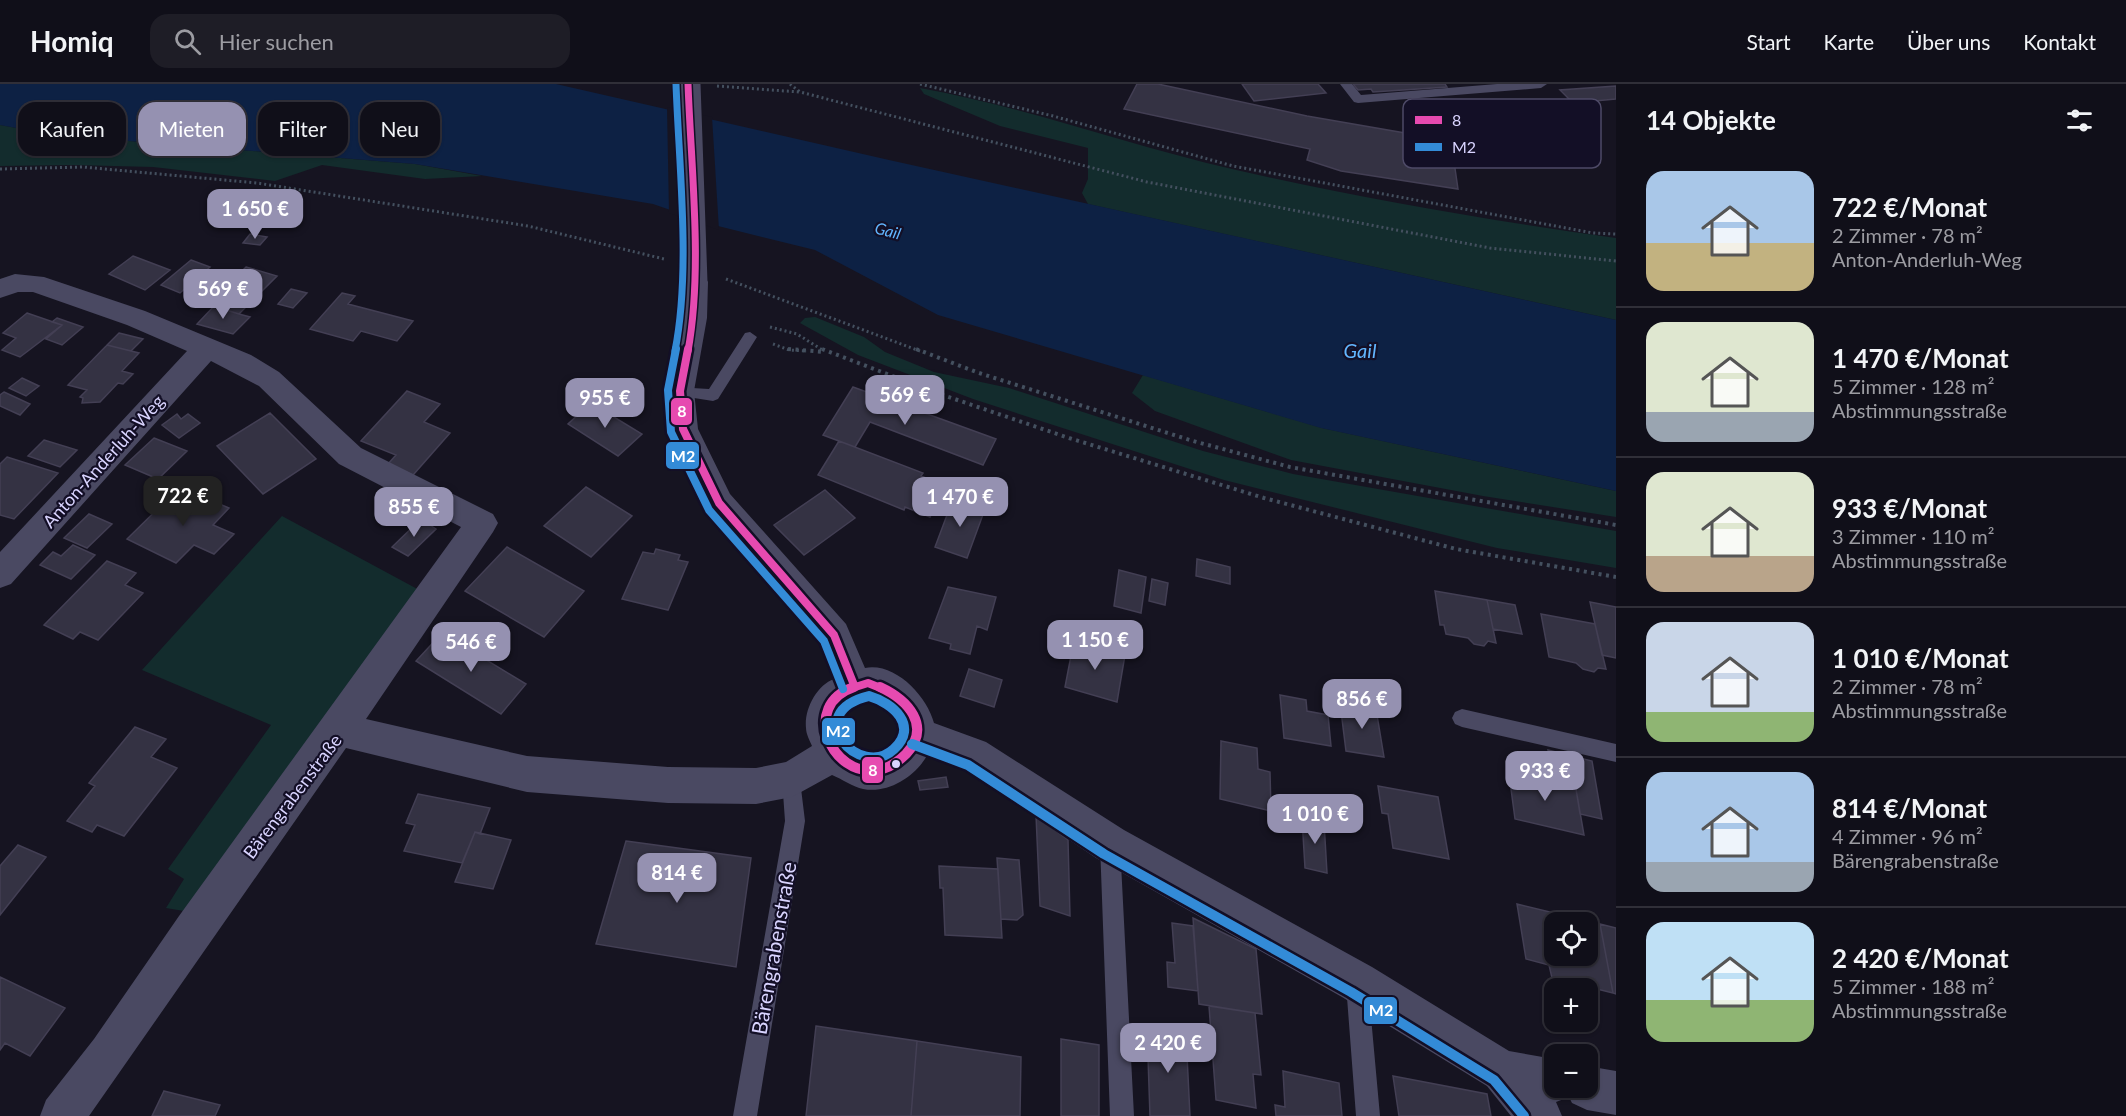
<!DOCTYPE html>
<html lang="de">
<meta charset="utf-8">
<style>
body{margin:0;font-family:Lato,sans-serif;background:#1e1d26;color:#f1f3f6;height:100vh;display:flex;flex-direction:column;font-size:22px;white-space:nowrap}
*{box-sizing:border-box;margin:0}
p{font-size:20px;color:#9c9ca2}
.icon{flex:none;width:33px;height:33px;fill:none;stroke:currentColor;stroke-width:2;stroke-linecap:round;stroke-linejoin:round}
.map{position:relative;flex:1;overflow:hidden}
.panel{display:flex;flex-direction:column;background:#100f19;width:510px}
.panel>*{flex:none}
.banner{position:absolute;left:18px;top:18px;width:570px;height:54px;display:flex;gap:12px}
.tools{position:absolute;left:1544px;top:828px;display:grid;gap:12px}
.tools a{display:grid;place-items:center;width:54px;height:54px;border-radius:12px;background:#100f19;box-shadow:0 2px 4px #0004,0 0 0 2px #302f38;font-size:30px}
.price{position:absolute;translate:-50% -51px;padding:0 14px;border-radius:12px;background:#9591b1;color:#fff;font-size:20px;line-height:39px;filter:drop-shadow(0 2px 3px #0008)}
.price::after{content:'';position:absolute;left:50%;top:36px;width:18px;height:14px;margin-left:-9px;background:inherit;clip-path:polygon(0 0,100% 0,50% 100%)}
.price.selected{background:#222;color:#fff}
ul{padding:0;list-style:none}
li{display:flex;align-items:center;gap:18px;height:150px;padding:0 30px}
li+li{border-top:2px solid #302f38}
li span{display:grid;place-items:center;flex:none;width:168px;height:120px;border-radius:18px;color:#555}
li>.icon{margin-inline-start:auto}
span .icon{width:72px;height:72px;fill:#fffc;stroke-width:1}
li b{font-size:26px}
h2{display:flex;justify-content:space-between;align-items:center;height:72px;padding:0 30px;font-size:26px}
.tag{padding:0 21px;border-radius:18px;background:#100f19;box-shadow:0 2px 4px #0004,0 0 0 2px #302f38;font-size:21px;line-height:54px}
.tag.selected{background:#9591b1;color:#fff}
header{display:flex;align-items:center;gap:36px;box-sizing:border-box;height:84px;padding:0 30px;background:#100f19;border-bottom:2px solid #302f38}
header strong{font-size:28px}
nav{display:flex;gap:33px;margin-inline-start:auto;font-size:21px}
.search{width:420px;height:54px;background:#1e1d26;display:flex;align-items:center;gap:15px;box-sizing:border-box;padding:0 21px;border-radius:18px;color:#9c9ca2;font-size:22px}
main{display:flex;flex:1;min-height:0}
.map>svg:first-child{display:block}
.green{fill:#132c2d}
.water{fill:#0d2144}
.pier{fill:#161421}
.building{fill:#343243;stroke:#433f54;stroke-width:1.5;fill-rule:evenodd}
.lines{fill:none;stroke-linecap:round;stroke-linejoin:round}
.path-far1{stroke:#44505f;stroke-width:3;stroke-dasharray:2 3;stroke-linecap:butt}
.path{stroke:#44505f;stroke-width:4;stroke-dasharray:3 4.5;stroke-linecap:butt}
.lane{fill:#4a4962;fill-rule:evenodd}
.street{fill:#4a4962;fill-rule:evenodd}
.street-bridge{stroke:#4a4962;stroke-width:25}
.bus-1-far2-casing{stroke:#130f26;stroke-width:10}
.bus-1-far1-casing{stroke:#130f26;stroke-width:13}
.bus-1-casing{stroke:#130f26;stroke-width:15}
.bus-2-far2-casing{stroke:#130f26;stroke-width:10}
.bus-2-far1-casing{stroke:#130f26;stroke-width:13}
.bus-2-casing{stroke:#130f26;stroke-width:15}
.bus-1-far2{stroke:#e64ab0;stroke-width:7}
.bus-1-far1{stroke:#e64ab0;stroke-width:8}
.bus-1{stroke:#e64ab0;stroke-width:10}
.bus-2-far2{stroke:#338bd7;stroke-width:7}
.bus-2-far1{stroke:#338bd7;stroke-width:8}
.bus-2{stroke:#338bd7;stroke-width:10}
.bus-dot{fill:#d9d4ff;stroke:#130f26;stroke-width:2}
.labels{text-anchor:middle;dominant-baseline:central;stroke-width:4.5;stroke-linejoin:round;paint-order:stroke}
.far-water-label{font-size:16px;font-style:italic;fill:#62b6ff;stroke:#130f26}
.street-label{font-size:18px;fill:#d9d4ff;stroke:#130f26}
.water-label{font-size:20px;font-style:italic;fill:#62b6ff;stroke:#130f26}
.near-street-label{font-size:21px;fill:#d9d4ff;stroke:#130f26}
.key{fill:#130f26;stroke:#4e4a67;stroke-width:1.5}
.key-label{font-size:16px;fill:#d9d4ff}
.line-badge{stroke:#130f26;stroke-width:2}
.badge-label{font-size:16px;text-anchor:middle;font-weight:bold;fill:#fff}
</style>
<header>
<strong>Homiq</strong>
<div class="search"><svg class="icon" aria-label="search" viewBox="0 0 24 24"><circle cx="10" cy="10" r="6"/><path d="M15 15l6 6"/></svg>Hier suchen</div>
<nav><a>Start</a><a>Karte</a><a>Über uns</a><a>Kontakt</a></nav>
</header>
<main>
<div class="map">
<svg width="1616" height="1032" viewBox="0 0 1616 1032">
<rect width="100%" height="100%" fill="#161421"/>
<!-- green -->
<path class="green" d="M920 4C1026 23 1127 61 1232 85 1359 114 1487 136 1616 154V236L1088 120 1082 109 1088 95V64L1000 42 924 10Z
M0 41 55 51 415 80 482 92 425 95 322 81 275 97 153 83 74 81 0 82Z
M815 233 864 253 885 268 934 288 1009 304 1203 367 1293 390 1616 447V484L1497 464 1224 396 973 315 858 271 800 239 805 234Z
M1143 291 1322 344 1616 407V433L1483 412 1291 376 1155 327 1132 309Z
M282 432 421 507 184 827 166 824 184 795 168 785 271 641 142 586Z"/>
<!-- water -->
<path class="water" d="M0 0H556L889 76 1616 236V407L1321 344 938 231 815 166 714 141 653 120 415 80 55 51 0 41Z"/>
<!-- pier -->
<path class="pier" d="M667 23 712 33 719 146 669 129Z"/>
<!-- building -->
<path class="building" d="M1137 0H1158L1307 32 1451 57 1458 105 1341 87 1307 76 1310 65 1124 25Z
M1242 0H1318L1326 9 1254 17Z
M1353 0H1445L1447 3 1373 8 1371 5 1358 6Z
M1616 2V15L1573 19 1560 6Z
M250 150 267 153 260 161 243 159Z
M133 172 170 186 145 206 109 190Z
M191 176 210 183 180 209 161 201Z
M246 183 277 192 239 230 211 222 232 201 228 200Z
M291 205 307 209 293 224 278 220Z
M342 209 355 212 348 220 413 237 397 257 361 247 353 257 310 245Z
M214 222 239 230 250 233 233 250 197 240Z
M27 229 62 241 20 273 2 266 16 254 3 249Z
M57 234 83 243 62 261 46 255 62 241 52 238Z
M119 249 143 255 131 267 107 261Z
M107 261 139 269 122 287 133 290 123 300 118 299 100 318 82 319 83 314 80 313 87 306 68 301Z
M22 294 39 302 26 312 9 304Z
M853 303 996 355 983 381 870 338 855 363 823 351Z
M407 307 440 320 424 338 450 349 413 391 388 380 396 371 361 357Z
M4 308 30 320 20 331 0 322V311Z
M591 319 642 350 618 372 568 340Z
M270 329 316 375 263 410 217 362Z
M177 330 181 335 188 330 200 339 179 354 162 341Z
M154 354 187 367 158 395 125 381Z
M44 356 77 366 60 383 28 372Z
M839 357 923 389 921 392 946 402 930 433 905 423 904 426 818 391Z
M7 373 58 389 14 435 0 431V380Z
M180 403 229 424 213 441 234 450 214 470 194 461 176 479 127 455Z
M586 403 632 432 591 473 544 442Z
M825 406 855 434 804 471 774 441Z
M953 415 985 425 967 474 935 463Z
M89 430 112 440 87 464 64 454Z
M421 435 436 445 408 472 392 463Z
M73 461 95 471 71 495 40 481 53 468 61 472Z
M507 463 584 507 544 553 465 507Z
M656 465 680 471 678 476 688 478 668 526 622 515 643 468 654 470Z
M1197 475 1230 483V500L1196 492Z
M107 477 136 489 125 501 143 509 98 556 80 548 73 555 44 541Z
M1119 486 1146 493 1141 529 1114 522Z
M1152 495 1168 499 1165 521 1149 517Z
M948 503 996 513 987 546 977 542 970 570 950 565 951 560 929 554Z
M1435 507 1487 516 1496 559 1488 557 1484 562 1474 560 1468 554 1446 550 1444 541H1440Z
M1487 516 1515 521 1522 550 1493 545Z
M1590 518 1616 523V574L1602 571Z
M1541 530 1595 540 1606 585 1598 584 1594 588 1583 585 1576 579 1549 573Z
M442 549 526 600 501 630 416 577Z
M1074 556 1125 571 1117 618 1065 603Z
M969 585 1002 596 994 623 960 612Z
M1280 611 1306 616 1307 627 1328 631 1331 662 1284 654Z
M1340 619 1376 625 1384 673 1346 667Z
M135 643 166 655 151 673 177 684 124 752 97 741 92 748 67 737 95 702 89 699Z
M1221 657 1257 664 1258 685 1270 688 1271 727 1220 715Z
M1548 666 1592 677 1602 735 1580 730 1576 705 1553 699Z
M1521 684 1552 691 1553 699 1576 705 1584 751 1515 735 1509 690 1522 692Z
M946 693 948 703 920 706 918 697Z
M1378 702 1438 713 1449 775 1393 764 1388 730 1382 729Z
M418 710 490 724 480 750 475 748 462 779 404 767 415 741 406 739Z
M1036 731 1068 756 1070 832 1040 822Z
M1302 734 1324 738 1327 789 1305 784Z
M475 748 511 756 493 805 455 798Z
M626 757 751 774 736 883 596 860Z
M18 761 46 773 0 831V782Z
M997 774 1019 776 1023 831 1017 836 1001 835Z
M939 782 998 785 1002 854 945 851 943 804H940Z
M1517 820 1600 840 1613 909 1552 894 1549 881 1526 875ZM1554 838H1587V872H1554Z
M1193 834 1256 865 1262 930 1199 920Z
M1172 839 1193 842 1198 907 1168 903 1167 878 1175 879Z
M1600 840 1616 844V910L1613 909Z
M0 893 65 924 30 972 5 959 0 966Z
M1209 922 1255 929 1261 991 1253 990 1256 1024 1216 1016Z
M816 942 917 957 911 1032H806Z
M1147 944 1186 951 1190 1032H1150Z
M1061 955 1099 961V1032H1061Z
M917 957 1021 973 1020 1032H911Z
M1283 987 1339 999 1342 1032H1276L1275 1021 1285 1023Z
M1393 992 1487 1010 1491 1032H1399Z
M164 1007 220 1021 215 1032H152Z"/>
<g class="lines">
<!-- path-far1 -->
<path class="path-far1" d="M790 0 800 8 1147 98 1490 164 1616 177
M920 0 1053 32 1233 82 1593 149 1616 150
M717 2 799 8
M0 85 83 83 257 99 528 142 664 175
M726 195 920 267
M770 243 797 250 824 267
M773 260 789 266 807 267"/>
<!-- path -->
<path class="path" d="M788 265 825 268
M822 265 934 308 1069 354 1264 414 1456 465 1616 493
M916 265 979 289 1193 357 1290 383 1616 441"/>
<!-- lane -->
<path class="lane" d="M1340 0H1352L1361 11 1497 0H1547L1541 4 1358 19 1354 18Z
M750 248 757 253 718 315 713 317 675 311 672 307 675 303 709 305 745 249Z
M1462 625 1616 660V678L1462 643 1455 640 1452 634 1455 628Z
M792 685 799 688 805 737 757 1032H733L785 737 782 695 785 688Z
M1110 750 1117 753 1120 760 1134 1032H1110L1100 760 1103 753Z
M1357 889 1365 892 1368 900 1380 1032H1356L1346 900 1349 892Z"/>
<!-- street -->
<path class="street" d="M695 189 704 192 708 198 707 234 694 307 698 345 730 410 846 540 865 584C895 578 927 612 934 639L986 658 1124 746 1372 883 1509 967 1554 975V1004H1587V982L1616 987V1031L1587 1026 1572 1019 1569 1013 1556 1018 1562 1032H1511L1487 1002 1342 913 1096 774 961 683 928 670C916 692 889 710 863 705 853 703 842 695 832 691L792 713 756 720 668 719 527 708 346 664 89 1032H40L46 1016 94 955 179 832 461 443 339 380 259 302 211 277 11 500 0 504V468L187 267 127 241 33 208H18L0 214V195L15 190 44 193 145 227 251 271 279 288 361 364 493 430 498 439 493 448 366 635 527 672 668 683 756 684 786 678 812 662C810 657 806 650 806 644 804 625 817 601 834 595L821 560 708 428 668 345 666 307 681 234 682 198 686 192ZM868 615 881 619 899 636C899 649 898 657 887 664 856 684 814 634 868 615Z"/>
<!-- street-bridge -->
<path class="street-bridge" d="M688 0 695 198"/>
<defs>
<path id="bus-1-far2" d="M688 267C703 185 691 84 688 0"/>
<path id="bus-1-far1" d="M688 265 680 307 683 345 719 419 834 551 854 601
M849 605 868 599 883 605"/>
<path id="bus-1" d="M854 603C800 621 831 694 878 686 890 684 898 678 906 670 932 642 908 616 880 603"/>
<path id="bus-2-far2" d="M675 267C691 185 679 84 676 0"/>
<path id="bus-2-far1" d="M676 265 668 306 671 348 709 426 824 557 843 605"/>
<path id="bus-2" d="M869 612C893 619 919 642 894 665 860 697 799 629 869 612Z
M912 660 968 681 1104 770 1351 908 1494 996 1524 1032"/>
</defs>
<!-- bus-1-far2 casing -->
<use href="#bus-1-far2" class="bus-1-far2-casing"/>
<!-- bus-1-far1 casing -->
<use href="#bus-1-far1" class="bus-1-far1-casing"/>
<!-- bus-1 casing -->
<use href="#bus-1" class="bus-1-casing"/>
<!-- bus-2-far2 casing -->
<use href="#bus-2-far2" class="bus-2-far2-casing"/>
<!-- bus-2-far1 casing -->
<use href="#bus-2-far1" class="bus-2-far1-casing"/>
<!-- bus-2 casing -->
<use href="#bus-2" class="bus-2-casing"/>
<!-- bus-1-far2 -->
<use href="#bus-1-far2" class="bus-1-far2"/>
<!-- bus-1-far1 -->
<use href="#bus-1-far1" class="bus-1-far1"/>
<!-- bus-1 -->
<use href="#bus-1" class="bus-1"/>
<!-- bus-2-far2 -->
<use href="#bus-2-far2" class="bus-2-far2"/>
<!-- bus-2-far1 -->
<use href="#bus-2-far1" class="bus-2-far1"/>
<!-- bus-2 -->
<use href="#bus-2" class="bus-2"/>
</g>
<!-- markers -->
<circle class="bus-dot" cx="896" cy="680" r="5"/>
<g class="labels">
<!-- far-water labels -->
<g class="far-water-label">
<text transform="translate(888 146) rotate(15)">Gail</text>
</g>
<!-- street labels -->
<g class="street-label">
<text transform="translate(103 377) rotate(-48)">Anton-Anderluh-Weg</text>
<text transform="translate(292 712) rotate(-53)">Bärengrabenstraße</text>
</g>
<!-- water labels -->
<g class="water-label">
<text x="1360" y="266">Gail</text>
</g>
<!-- near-street labels -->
<g class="near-street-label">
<text transform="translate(773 864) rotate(-80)">Bärengrabenstraße</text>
</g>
</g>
<!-- legend -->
<rect x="1403" y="15" width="198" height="69" rx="9" class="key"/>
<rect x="1415" y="32" width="27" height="8" fill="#e64ab0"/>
<rect x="1415" y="59" width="27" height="8" fill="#338bd7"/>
<g class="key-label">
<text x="1452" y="42">8</text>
<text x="1452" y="69">M2</text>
</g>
<g class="line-badge">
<rect x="670" y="313" width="23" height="29" rx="6" fill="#e64ab0"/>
<rect x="665" y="357" width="35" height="29" rx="6" fill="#338bd7"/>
<rect x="821" y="633" width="35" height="29" rx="6" fill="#338bd7"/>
<rect x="861" y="672" width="23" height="28" rx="6" fill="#e64ab0"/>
<rect x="1363" y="912" width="35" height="29" rx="6" fill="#338bd7"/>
</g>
<g class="badge-label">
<text x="682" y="333">8</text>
<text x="683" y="378">M2</text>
<text x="838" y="653">M2</text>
<text x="873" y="692">8</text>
<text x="1381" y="932">M2</text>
</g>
</svg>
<div class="tools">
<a><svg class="icon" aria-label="locate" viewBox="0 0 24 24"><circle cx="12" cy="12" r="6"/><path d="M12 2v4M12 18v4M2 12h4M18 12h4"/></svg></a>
<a>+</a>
<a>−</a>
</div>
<b class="price" style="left:255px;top:156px">1 650 €</b>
<b class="price" style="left:223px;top:236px">569 €</b>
<b class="price" style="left:905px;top:342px">569 €</b>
<b class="price" style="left:605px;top:345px">955 €</b>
<b class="price selected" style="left:183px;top:443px">722 €</b>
<b class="price" style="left:960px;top:444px">1 470 €</b>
<b class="price" style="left:414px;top:454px">855 €</b>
<b class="price" style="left:1095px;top:587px">1 150 €</b>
<b class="price" style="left:471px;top:589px">546 €</b>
<b class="price" style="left:1362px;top:646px">856 €</b>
<b class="price" style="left:1545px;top:718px">933 €</b>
<b class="price" style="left:1315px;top:761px">1 010 €</b>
<b class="price" style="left:677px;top:820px">814 €</b>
<b class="price" style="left:1168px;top:990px">2 420 €</b>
<div class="banner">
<a class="tag">Kaufen</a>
<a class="tag selected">Mieten</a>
<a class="tag">Filter</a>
<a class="tag">Neu</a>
</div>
</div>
<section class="panel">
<h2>14 Objekte<svg class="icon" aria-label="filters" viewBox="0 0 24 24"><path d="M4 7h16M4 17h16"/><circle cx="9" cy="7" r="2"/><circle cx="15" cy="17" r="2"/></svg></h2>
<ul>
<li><span style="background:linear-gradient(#a9c7e8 60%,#c2b280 0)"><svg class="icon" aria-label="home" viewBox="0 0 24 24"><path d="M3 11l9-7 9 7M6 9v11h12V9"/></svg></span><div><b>722 €/Monat</b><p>2 Zimmer · 78 m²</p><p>Anton-Anderluh-Weg</p></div></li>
<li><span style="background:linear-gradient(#dfe7d0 75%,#9aa5b1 0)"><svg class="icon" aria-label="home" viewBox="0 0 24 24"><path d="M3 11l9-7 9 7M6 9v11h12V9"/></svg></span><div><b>1 470 €/Monat</b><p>5 Zimmer · 128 m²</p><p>Abstimmungsstraße</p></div></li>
<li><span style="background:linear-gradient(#dfe7d0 70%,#b9a48a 0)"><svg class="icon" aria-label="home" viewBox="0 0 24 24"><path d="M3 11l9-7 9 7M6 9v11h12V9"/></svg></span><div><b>933 €/Monat</b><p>3 Zimmer · 110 m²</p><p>Abstimmungsstraße</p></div></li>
<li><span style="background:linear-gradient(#c9d6e8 75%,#8fb573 0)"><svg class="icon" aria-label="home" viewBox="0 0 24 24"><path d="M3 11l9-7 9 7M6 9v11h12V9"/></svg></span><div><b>1 010 €/Monat</b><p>2 Zimmer · 78 m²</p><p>Abstimmungsstraße</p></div></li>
<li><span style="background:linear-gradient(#a9c7e8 75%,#9aa5b1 0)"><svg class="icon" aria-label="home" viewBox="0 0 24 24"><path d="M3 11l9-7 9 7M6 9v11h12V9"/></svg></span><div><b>814 €/Monat</b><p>4 Zimmer · 96 m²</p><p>Bärengrabenstraße</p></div></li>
<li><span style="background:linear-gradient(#bfe0f5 65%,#8fb573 0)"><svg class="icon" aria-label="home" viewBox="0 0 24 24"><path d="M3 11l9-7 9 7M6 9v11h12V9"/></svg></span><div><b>2 420 €/Monat</b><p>5 Zimmer · 188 m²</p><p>Abstimmungsstraße</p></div></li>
</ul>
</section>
</main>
